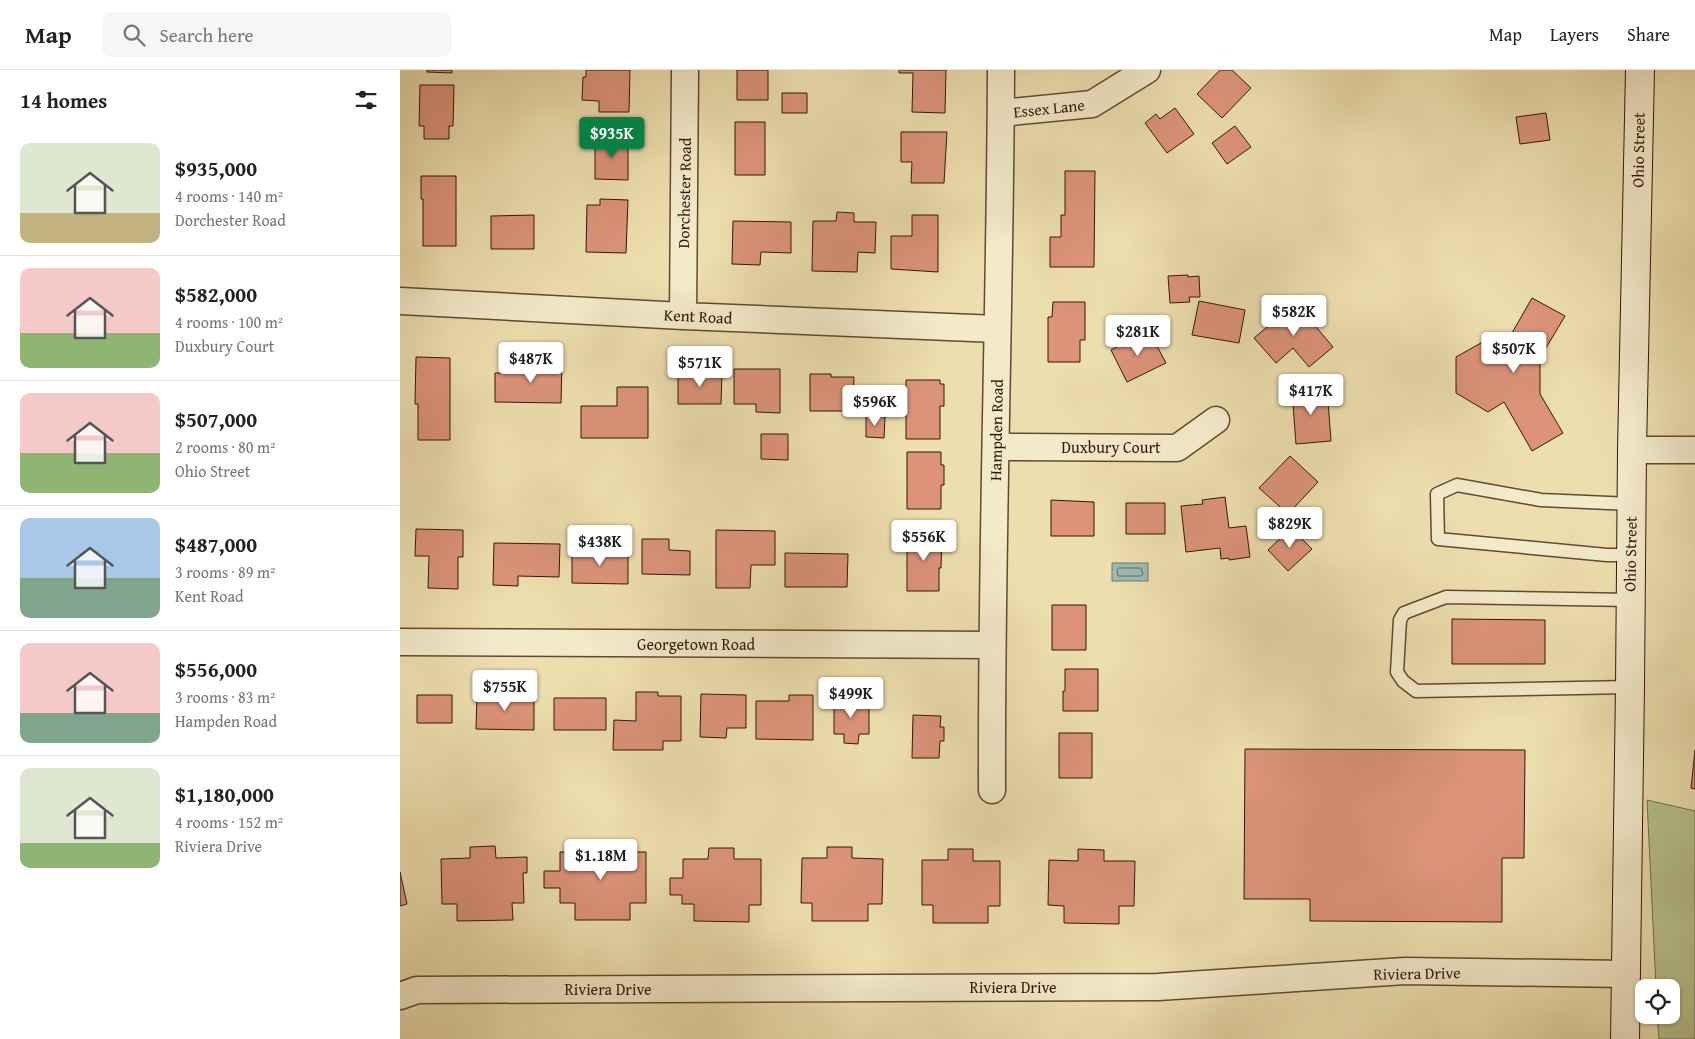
<!DOCTYPE html>
<meta charset="utf-8">
<style>
body{margin:0;font-family:"Gentium Book Plus",serif;background:#f6f6f6;color:#222;height:100vh;display:flex;flex-direction:column;font-size:19px;white-space:nowrap}
*{box-sizing:border-box;margin:0}
p{font-size:16px;color:#767676}
.icon{flex:none;width:28px;height:28px;fill:none;stroke:currentColor;stroke-width:2;stroke-linecap:round;stroke-linejoin:round}
.map{position:relative;flex:1;overflow:hidden}
.drawer{display:flex;flex-direction:column;background:#fff;width:400px}
.drawer>*{flex:none}
.buttons{position:absolute;left:1235px;top:909px;display:grid;gap:10px}
.buttons a{display:grid;place-items:center;width:45px;height:45px;border-radius:10px;background:#fff;box-shadow:0 1px 4px #0004;font-size:25px}
.price{position:absolute;translate:-50% -42px;padding:0 11px;border-radius:5px;background:#fff;color:#222;font-size:16px;line-height:32px;filter:drop-shadow(0 1px 2px #0008)}
.price::after{content:'';position:absolute;left:50%;top:30px;width:15px;height:11px;margin-left:-8px;background:inherit;clip-path:polygon(0 0,100% 0,50% 100%)}
.price.current{background:#0b8043;color:#fff}
ul{padding:0;list-style:none}
li{display:flex;align-items:center;gap:15px;height:125px;padding:0 20px}
li+li{border-top:1px solid #e0e0e0}
li span{display:grid;place-items:center;flex:none;width:140px;height:100px;border-radius:10px;color:#555}
li>.icon{margin-inline-start:auto}
span .icon{width:60px;height:60px;fill:#fffc;stroke-width:1}
li b{font-size:21px}
h2{display:flex;justify-content:space-between;align-items:center;height:60px;padding:0 20px;font-size:21px}
header{display:flex;align-items:center;gap:30px;box-sizing:border-box;height:70px;padding:0 25px;background:#fff;border-bottom:1px solid #e0e0e0}
header strong{font-size:24px}
nav{display:flex;gap:28px;margin-inline-start:auto;font-size:18px}
.search{width:350px;height:45px;background:#f6f6f6;display:flex;align-items:center;gap:12px;box-sizing:border-box;padding:0 18px;border-radius:10px;color:#767676;font-size:19px}
main{display:flex;flex:1;min-height:0}
.map>svg:first-child{display:block}
.green{fill:#b7c18b;stroke:#746c4a}
.water{fill:#9abbb1;stroke:#70796e}
.lines{fill:none;stroke-linecap:round;stroke-linejoin:round}
.shore{stroke:#66695e;stroke-width:1}
.building{fill:#dc937a;stroke:#32170a}
.lane-casing{stroke:#614933;stroke-width:15}
.street-casing{stroke:#614933;stroke-width:29}
.secondary-casing{stroke:#32170a;stroke-width:30}
.lane{stroke:#f3eaca;stroke-width:12}
.street{stroke:#f3eaca;stroke-width:26}
.secondary{stroke:#f3eaca;stroke-width:28}
.labels{text-anchor:middle;dominant-baseline:central;stroke-width:4;stroke-linejoin:round;paint-order:stroke}
.street-label{font-size:16px;fill:#32170a;stroke:#f3eaca}
</style>
<header>
<strong>Map</strong>
<div class="search"><svg class="icon" aria-label="search" viewBox="0 0 24 24"><circle cx="10" cy="10" r="6"/><path d="M15 15l6 6"/></svg>Search here</div>
<nav><a>Map</a><a>Layers</a><a>Share</a></nav>
</header>
<main>
<section class="drawer">
<h2>14 homes<svg class="icon" aria-label="filters" viewBox="0 0 24 24"><path d="M4 7h16M4 17h16"/><circle cx="9" cy="7" r="2"/><circle cx="15" cy="17" r="2"/></svg></h2>
<ul>
<li><span style="background:linear-gradient(#dfe7d0 70%,#c2b280 0)"><svg class="icon" aria-label="home" viewBox="0 0 24 24"><path d="M3 11l9-7 9 7M6 9v11h12V9"/></svg></span><div><b>$935,000</b><p>4 rooms · 140 m²</p><p>Dorchester Road</p></div></li>
<li><span style="background:linear-gradient(#f6c9c9 65%,#8fb573 0)"><svg class="icon" aria-label="home" viewBox="0 0 24 24"><path d="M3 11l9-7 9 7M6 9v11h12V9"/></svg></span><div><b>$582,000</b><p>4 rooms · 100 m²</p><p>Duxbury Court</p></div></li>
<li><span style="background:linear-gradient(#f6c9c9 60%,#8fb573 0)"><svg class="icon" aria-label="home" viewBox="0 0 24 24"><path d="M3 11l9-7 9 7M6 9v11h12V9"/></svg></span><div><b>$507,000</b><p>2 rooms · 80 m²</p><p>Ohio Street</p></div></li>
<li><span style="background:linear-gradient(#a9c7e8 60%,#7fa58c 0)"><svg class="icon" aria-label="home" viewBox="0 0 24 24"><path d="M3 11l9-7 9 7M6 9v11h12V9"/></svg></span><div><b>$487,000</b><p>3 rooms · 89 m²</p><p>Kent Road</p></div></li>
<li><span style="background:linear-gradient(#f6c9c9 70%,#7fa58c 0)"><svg class="icon" aria-label="home" viewBox="0 0 24 24"><path d="M3 11l9-7 9 7M6 9v11h12V9"/></svg></span><div><b>$556,000</b><p>3 rooms · 83 m²</p><p>Hampden Road</p></div></li>
<li><span style="background:linear-gradient(#dfe7d0 75%,#8fb573 0)"><svg class="icon" aria-label="home" viewBox="0 0 24 24"><path d="M3 11l9-7 9 7M6 9v11h12V9"/></svg></span><div><b>$1,180,000</b><p>4 rooms · 152 m²</p><p>Riviera Drive</p></div></li>
</ul>
</section>
<div class="map">
<svg width="1295" height="969" viewBox="0 0 1295 969">
<rect width="100%" height="100%" fill="#eddeae"/>
<filter id="stains"><feTurbulence type="fractalNoise" baseFrequency=".004" numOctaves="4"/><feColorMatrix values="0 0 0 0 .2 0 0 0 0 .09 0 0 0 0 .02 0 0 0 .5 -.17"/></filter>
<radialGradient id="worn" r=".72"><stop offset=".6" stop-color="#630" stop-opacity="0"/><stop offset="1" stop-color="#630" stop-opacity=".3"/></radialGradient>
<!-- green -->
<path class="green" d="M1247 730 1295 741V969H1259L1257 945H1271V918L1256 917Z"/>
<!-- water -->
<path class="water" d="M712 493H748V511H712Z"/>
<g class="lines">
<!-- shore -->
<path class="shore" d="M719 498H741L743 504 741 506H718L717 500Z"/>
</g>
<!-- building -->
<path class="building" d="M27 0H52V3L27 2Z
M186 0H230L229 42H199V31L182 30 183 7H186Z
M337 0H368V30H337Z
M499 0H546L545 43 512 42 513 3H499Z
M820 0H832L851 18 822 48 797 24Z
M20 15H54L53 56H49V69H24V56H19Z
M382 23H407V43H382Z
M775 38 794 64 767 83 745 53 756 44 760 49Z
M1146 43 1150 70 1120 74 1116 47Z
M335 52H365V105H335Z
M835 56 851 77 827 94 812 73Z
M501 62H547L544 113H511L512 92H501Z
M195 68H228V110L195 109Z
M665 101H695L694 197H650V167H661V145H665Z
M21 106H56V176H23V129H21Z
M200 129 228 130 226 183 186 182 187 135H200Z
M437 142 454 143V152H476L475 183 458 182 457 202 412 201 413 151H436Z
M134 145V179H91V146Z
M512 145H538V202L491 199V166H512Z
M333 151 391 152V183L361 182 360 195 332 194Z
M788 205V207L799 206 800 227H789L790 232 770 233 768 206Z
M1132 228 1165 246 1140 288V324L1163 363 1132 381 1104 332 1088 342 1056 323V287L1088 269 1104 277Z
M799 231 845 240 839 273 792 265Z
M653 232H685V270H680V292H648V247H652Z
M896 233 933 277 909 297 893 278 876 293 854 268Z
M749 261 766 293 727 312 711 280Z
M16 287 50 288V370H18V334H15Z
M134 290H162L161 333 95 332V303H134Z
M334 299H380V343L356 342V334H334Z
M278 301 322 302 321 334H278Z
M410 304H431V307H454L453 341H410Z
M506 310H540V314H544V336H540V369H506Z
M217 317H248V368H181V336H217Z
M927 318 931 371 896 374 892 321Z
M466 346 485 347 484 368 466 367Z
M361 364H388V390L361 389Z
M507 382H541V395H544V415H541V439H507Z
M890 386 918 412 888 444 859 418Z
M825 427 829 458 846 456 850 487 829 490V488L821 489 820 478 786 482 781 436 803 434 802 430Z
M651 430 694 432V466H651Z
M726 433H765V464H726Z
M891 458 912 479 888 501 868 480Z
M16 459 63 460V487H58V519L28 518 29 486H15Z
M316 460 375 461V495H351L350 518H316Z
M507 465H542L541 498H539V521H507Z
M242 469H269V480L290 481V505L242 504Z
M94 473 160 474 159 507 118 506V516L93 515Z
M172 480 228 481V514L172 513Z
M385 483 448 484 447 517H385Z
M652 535H686V580H652Z
M1052 549 1145 550V594H1052Z
M665 599H698V641H663V621H665Z
M236 622H258V626H281V671H263V680H213L214 650 236 651Z
M91 623H112V626H134V660L76 659 77 625H91Z
M301 624 346 625V658H327L326 668 300 667Z
M17 625H52V653H17Z
M389 625H413V670L356 669V631H389Z
M154 628H206V660H154Z
M434 628 454 629V631H469V664H459L458 674 444 673V664H434Z
M513 645 541 646 540 657H544V671H540L539 688H512Z
M659 663H692V708H659Z
M845 679 1125 680 1124 788H1102V852L910 851V829H844Z
M1295 680V719L1291 718Z
M191 770H216V782H246V833H230V850H175V833H160V818H144V801H160V782H191Z
M95 776 96 788 127 787V803H123L124 833H112L113 850 57 851V834H42L41 789 70 788V777Z
M427 777H452V788L483 789 482 834H468V851H412V833H401L402 788H427Z
M309 778H334V789H361V835H349V852L294 851V834H282V825H270V808H283V789H308Z
M548 779H573V791H600V836H588V853H533V835H522V790H548Z
M678 779 704 780V791H735L734 836H719V854L664 853V836L648 835 649 790 678 791Z
M0 802 7 834 0 836Z"/>
<g class="lines">
<defs>
<path id="lane" d="M1230 485H1207L1038 469 1037 424 1057 415 1141 430 1231 434
M1230 530 1046 527 1004 543 1000 550 997 602 1003 611 1016 621 1230 617"/>
<path id="street" d="M601 43 692 34 747 0
M0 231 283 246 597 259
M283 246 285 0
M596 377 777 378 816 350
M1232 380H1295
M0 572 592 575
M592 720C591 480 600 240 601 0
M0 926 17 920 758 917 1005 901 1226 904"/>
<path id="secondary" d="M1225 969 1230 617 1232 380 1240 0"/>
</defs>
<!-- lane casing -->
<use href="#lane" class="lane-casing"/>
<!-- street casing -->
<use href="#street" class="street-casing"/>
<!-- secondary casing -->
<use href="#secondary" class="secondary-casing"/>
<!-- lane -->
<use href="#lane" class="lane"/>
<!-- street -->
<use href="#street" class="street"/>
<!-- secondary -->
<use href="#secondary" class="secondary"/>
</g>
<g class="labels">
<!-- street labels -->
<g class="street-label">
<text transform="translate(649 38) rotate(-6)">Essex Lane</text>
<text transform="translate(1238 80) rotate(-89)">Ohio Street</text>
<text transform="translate(284 123) rotate(-89)">Dorchester Road</text>
<text transform="translate(298 246) rotate(3)">Kent Road</text>
<text transform="translate(596 360) rotate(-89)">Hampden Road</text>
<text x="711" y="377">Duxbury Court</text>
<text transform="translate(1230 484) rotate(-89)">Ohio Street</text>
<text x="296" y="574">Georgetown Road</text>
<text transform="translate(1017 903) rotate(-1)">Riviera Drive</text>
<text x="613" y="917">Riviera Drive</text>
<text x="208" y="919">Riviera Drive</text>
</g>
</g>
<rect width="100%" height="100%" filter="url(#stains)"/>
<rect width="100%" height="100%" fill="url(#worn)"/>
</svg>
<div class="buttons">
<a><svg class="icon" aria-label="locate" viewBox="0 0 24 24"><circle cx="12" cy="12" r="6"/><path d="M12 2v4M12 18v4M2 12h4M18 12h4"/></svg></a>
</div>
<b class="price current" style="left:212px;top:89px">$935K</b>
<b class="price" style="left:894px;top:267px">$582K</b>
<b class="price" style="left:738px;top:287px">$281K</b>
<b class="price" style="left:1114px;top:304px">$507K</b>
<b class="price" style="left:131px;top:314px">$487K</b>
<b class="price" style="left:300px;top:318px">$571K</b>
<b class="price" style="left:911px;top:346px">$417K</b>
<b class="price" style="left:475px;top:357px">$596K</b>
<b class="price" style="left:890px;top:479px">$829K</b>
<b class="price" style="left:524px;top:492px">$556K</b>
<b class="price" style="left:200px;top:497px">$438K</b>
<b class="price" style="left:105px;top:642px">$755K</b>
<b class="price" style="left:451px;top:649px">$499K</b>
<b class="price" style="left:201px;top:811px">$1.18M</b>
</div>
</main>
